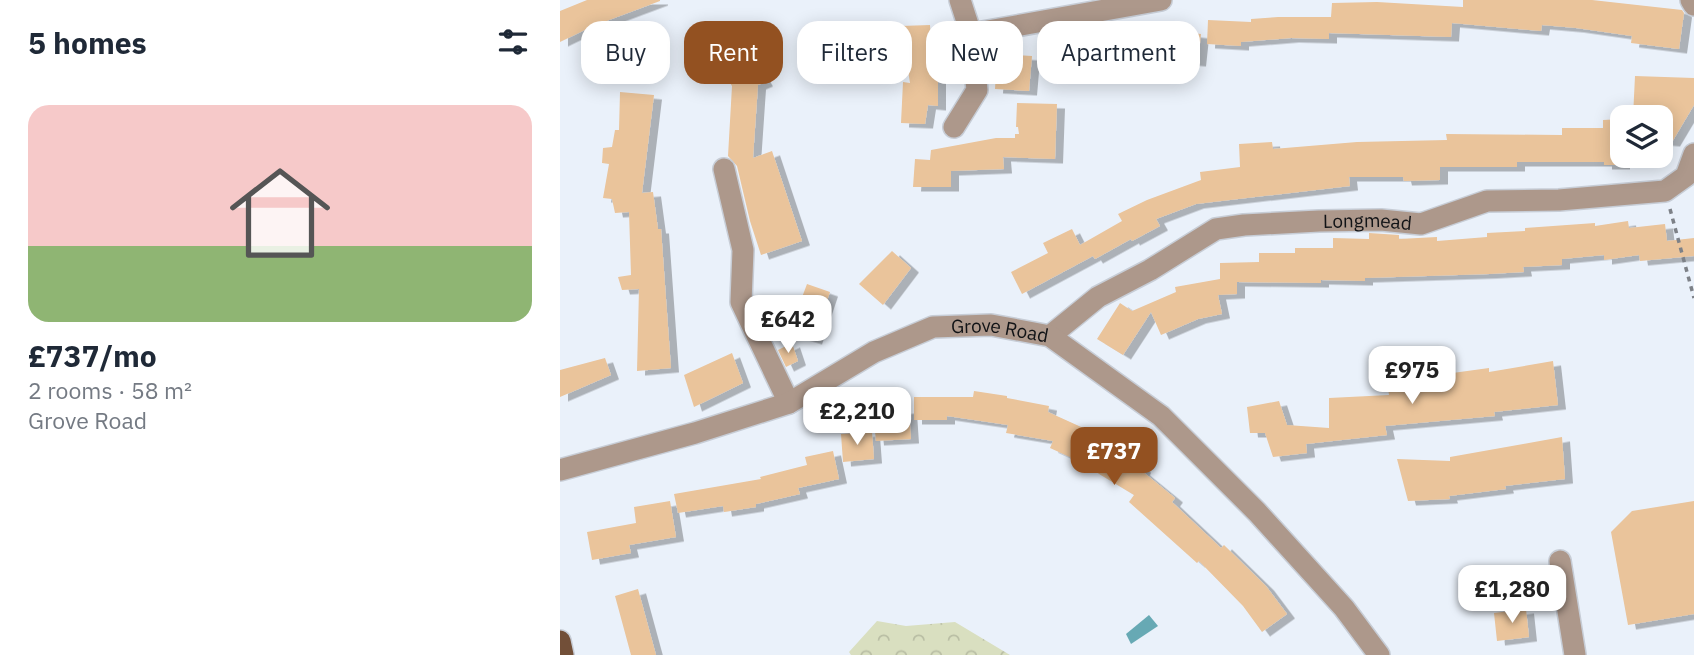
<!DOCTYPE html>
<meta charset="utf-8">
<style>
body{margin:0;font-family:"IBM Plex Sans",sans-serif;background:#f2f2f3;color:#1f2937;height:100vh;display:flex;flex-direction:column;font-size:26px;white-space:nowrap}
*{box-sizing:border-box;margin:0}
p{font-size:23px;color:#747a83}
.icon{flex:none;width:38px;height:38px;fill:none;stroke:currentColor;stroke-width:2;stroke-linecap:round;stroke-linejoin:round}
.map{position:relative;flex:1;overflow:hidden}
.side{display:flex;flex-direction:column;background:#fff;width:560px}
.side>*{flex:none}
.hud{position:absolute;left:21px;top:21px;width:665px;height:63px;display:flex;gap:14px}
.tools{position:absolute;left:1050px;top:105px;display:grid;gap:14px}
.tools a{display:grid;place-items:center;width:63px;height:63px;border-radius:14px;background:#fff;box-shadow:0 4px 18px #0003;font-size:35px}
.price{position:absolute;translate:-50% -60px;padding:0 16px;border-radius:14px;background:#fff;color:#222;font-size:23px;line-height:46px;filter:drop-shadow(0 2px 4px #0008)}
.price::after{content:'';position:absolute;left:50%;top:42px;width:21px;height:16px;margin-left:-10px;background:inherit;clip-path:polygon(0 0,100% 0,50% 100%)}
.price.current{background:#935121;color:#fff}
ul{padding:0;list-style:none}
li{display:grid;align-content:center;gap:14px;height:371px;padding:0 28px}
li span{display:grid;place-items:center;height:217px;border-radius:21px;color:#555}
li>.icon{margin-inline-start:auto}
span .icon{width:126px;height:126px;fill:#fffc;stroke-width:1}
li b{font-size:30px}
h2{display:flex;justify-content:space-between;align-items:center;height:84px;padding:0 28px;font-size:30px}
.pill{padding:0 24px;border-radius:21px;background:#fff;box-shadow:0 4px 18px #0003;font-size:24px;line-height:63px}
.pill.current{background:#935121;color:#fff}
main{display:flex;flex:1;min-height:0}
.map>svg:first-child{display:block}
.forest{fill:url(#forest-crowns)}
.water{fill:#67a9b4}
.building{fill:#eac49b;filter:url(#shadow)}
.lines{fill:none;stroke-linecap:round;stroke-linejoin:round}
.minor-casing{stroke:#c7cdd6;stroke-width:24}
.major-casing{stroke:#c7cdd6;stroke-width:24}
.path{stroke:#7d8187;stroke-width:3.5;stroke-dasharray:5 5;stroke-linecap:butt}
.minor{stroke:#ad988b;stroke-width:21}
.major{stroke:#724f38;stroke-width:21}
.labels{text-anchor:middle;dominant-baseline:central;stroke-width:6;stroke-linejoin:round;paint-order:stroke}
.street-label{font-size:19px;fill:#111316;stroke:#fefefe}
</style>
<main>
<section class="side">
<h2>5 homes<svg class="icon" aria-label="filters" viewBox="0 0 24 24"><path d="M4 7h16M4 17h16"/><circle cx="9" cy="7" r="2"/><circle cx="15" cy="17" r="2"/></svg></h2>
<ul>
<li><span style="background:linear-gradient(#f6c9c9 65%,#8fb573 0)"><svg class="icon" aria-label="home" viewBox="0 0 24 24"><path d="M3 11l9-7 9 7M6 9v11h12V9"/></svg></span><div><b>£737/mo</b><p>2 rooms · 58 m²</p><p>Grove Road</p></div></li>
</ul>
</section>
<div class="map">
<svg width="1134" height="655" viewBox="0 0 1134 655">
<defs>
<pattern id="forest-crowns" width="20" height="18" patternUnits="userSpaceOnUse" patternTransform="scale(1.75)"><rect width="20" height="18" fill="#d9dfc0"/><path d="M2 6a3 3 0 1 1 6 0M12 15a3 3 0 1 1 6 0" fill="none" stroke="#b9bea4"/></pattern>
<filter id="shadow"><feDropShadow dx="8" dy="4.5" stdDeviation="0" flood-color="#0004"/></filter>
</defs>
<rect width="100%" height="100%" fill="#eaf1fa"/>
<!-- forest -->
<path class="forest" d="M317 621 346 626 395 622 450 655H291L289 652Z"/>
<!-- water -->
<path class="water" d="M589 615 598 626 571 644 566 634Z"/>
<!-- building -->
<path class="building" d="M27 0H100V1L33 26 0 42V11Z
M903 0H1032L1122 10 1124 13 1119 49 1071 43 1072 36 1016 28 982 25 981 31 892 23 891 37 769 33V39L731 38 681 42V46L647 44 648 20 691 22V19L718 17H771L772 3 817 2 903 7Z
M370 25 371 41 381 45 385 72H378V106L368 105 365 124 341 123 343 82 350 83 341 26Z
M603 30 641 34 638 62 594 58 593 63 537 58 538 71 506 73 504 42 561 39 562 31 602 34Z
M179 36 205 82 198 85 193 158 212 151 242 241 201 255 190 221 177 166 168 156 172 86 158 64 138 72 131 55Z
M437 54 472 56 469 91 435 89Z
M1075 76 1134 78V105L1112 142 1101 141V117H1073Z
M60 92 94 95 82 193 93 192 98 229H101L111 368 77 371 79 289 62 290 58 277 71 275 69 212 55 213 52 199 43 198 49 164 42 163 43 148 52 147 55 130H59Z
M457 103 497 104 495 159 443 157 444 169 391 171V187H353L355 159 370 160 371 150 436 138H455V134H459L458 127H456Z
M1062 119V165H1044V162H957V167H880V180L844 181 843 177H789L790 186 636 204 596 219 600 226 572 241 571 239 535 259 533 256 462 294 451 272 488 253 483 243 512 229 520 245 562 221 558 214 587 200 641 180 640 172 680 167 679 144 712 142 713 149 797 142 887 140 886 134 1002 135V128H1043V120Z
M1068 221 1069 228 1105 224 1107 241 1134 238V256L1080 261 1079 255 1044 260V255L1002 259V265L963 267 964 272 929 274 805 278V281L761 280V283L677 282V294L658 295 662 314 638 319 601 335 591 312 563 355 537 339 560 303 572 311 616 292 615 287 660 279V263L699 262V253H735V248H773V238L809 239V233L839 235V239L877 237V241L927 237V233L965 231V228L1035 223V226Z
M332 251 351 268 323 305 299 284Z
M247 284 270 292 254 340 229 332Z
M232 343 238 361 226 367 218 350Z
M172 353 183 383 134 407 124 375Z
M45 358 51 375 0 397V370Z
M993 361 998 405 934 412 935 416 825 426 827 435 746 444 747 453 713 457 705 433H690L687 407 719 401 727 425 769 428V398L829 395 827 382 929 368V372Z
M414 391 447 396V398L489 406 488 412 541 436 539 441 583 468 582 471 615 498 612 502 661 548 664 545 706 586 727 614 702 632 683 606 639 561 637 563 569 502 574 495 531 469 532 467 490 448 493 441 446 433 448 425 387 416V420H354V397H413Z
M349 409 351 439 316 441 313 412Z
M312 432 314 459 283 462 281 434Z
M1002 437 1005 479 945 486 946 489 889 496 890 499 848 501 837 459 890 461V457Z
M273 451 279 479 238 488 240 494 196 504V507L164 512 163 506 118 513 114 494 201 479 200 477 247 465 245 457Z
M110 501 116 537 69 545 71 553 32 560 27 532 76 523 74 507Z
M1134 501V614L1068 625 1051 532 1072 511Z
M78 589 96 655H71L55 596Z
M966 609 969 637 937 641 934 613Z"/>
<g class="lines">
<defs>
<g id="minor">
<path d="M1131 0 1134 5"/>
<path d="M411 34 601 0"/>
<path d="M394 127 417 90 411 34 400 0"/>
<path d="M164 169 183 250 181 302 229 403"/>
<path id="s1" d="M490 336 538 297 590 270 656 229 684 225 759 221 821 220 861 224 927 201 999 200 1105 191 1126 176 1134 154"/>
<path id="s2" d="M0 470 135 433 229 403 314 352 373 327 431 325 490 336 601 416 697 512 784 608 819 655"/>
<path d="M1000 561 1015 655"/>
</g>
<path id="major" d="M0 641 3 655"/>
</defs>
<!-- minor casing -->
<use href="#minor" class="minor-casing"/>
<!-- major casing -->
<use href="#major" class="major-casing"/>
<!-- path -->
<path class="path" d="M1110 209 1134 298"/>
<!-- minor -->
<use href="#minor" class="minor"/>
<!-- major -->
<use href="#major" class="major"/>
</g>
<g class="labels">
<!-- street labels -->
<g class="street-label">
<text stroke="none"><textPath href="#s1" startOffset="350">Longmead</textPath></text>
<text stroke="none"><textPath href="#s2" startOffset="469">Grove Road</textPath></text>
</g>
</g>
</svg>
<div class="tools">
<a><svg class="icon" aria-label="layers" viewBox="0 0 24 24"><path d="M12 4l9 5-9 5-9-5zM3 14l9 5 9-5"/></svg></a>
</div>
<b class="price" style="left:228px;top:355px">£642</b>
<b class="price" style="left:852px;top:406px">£975</b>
<b class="price" style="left:297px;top:447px">£2,210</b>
<b class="price current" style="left:554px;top:487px">£737</b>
<b class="price" style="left:952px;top:625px">£1,280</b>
<div class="hud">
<a class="pill">Buy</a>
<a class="pill current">Rent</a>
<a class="pill">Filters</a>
<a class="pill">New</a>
<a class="pill">Apartment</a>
</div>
</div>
</main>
